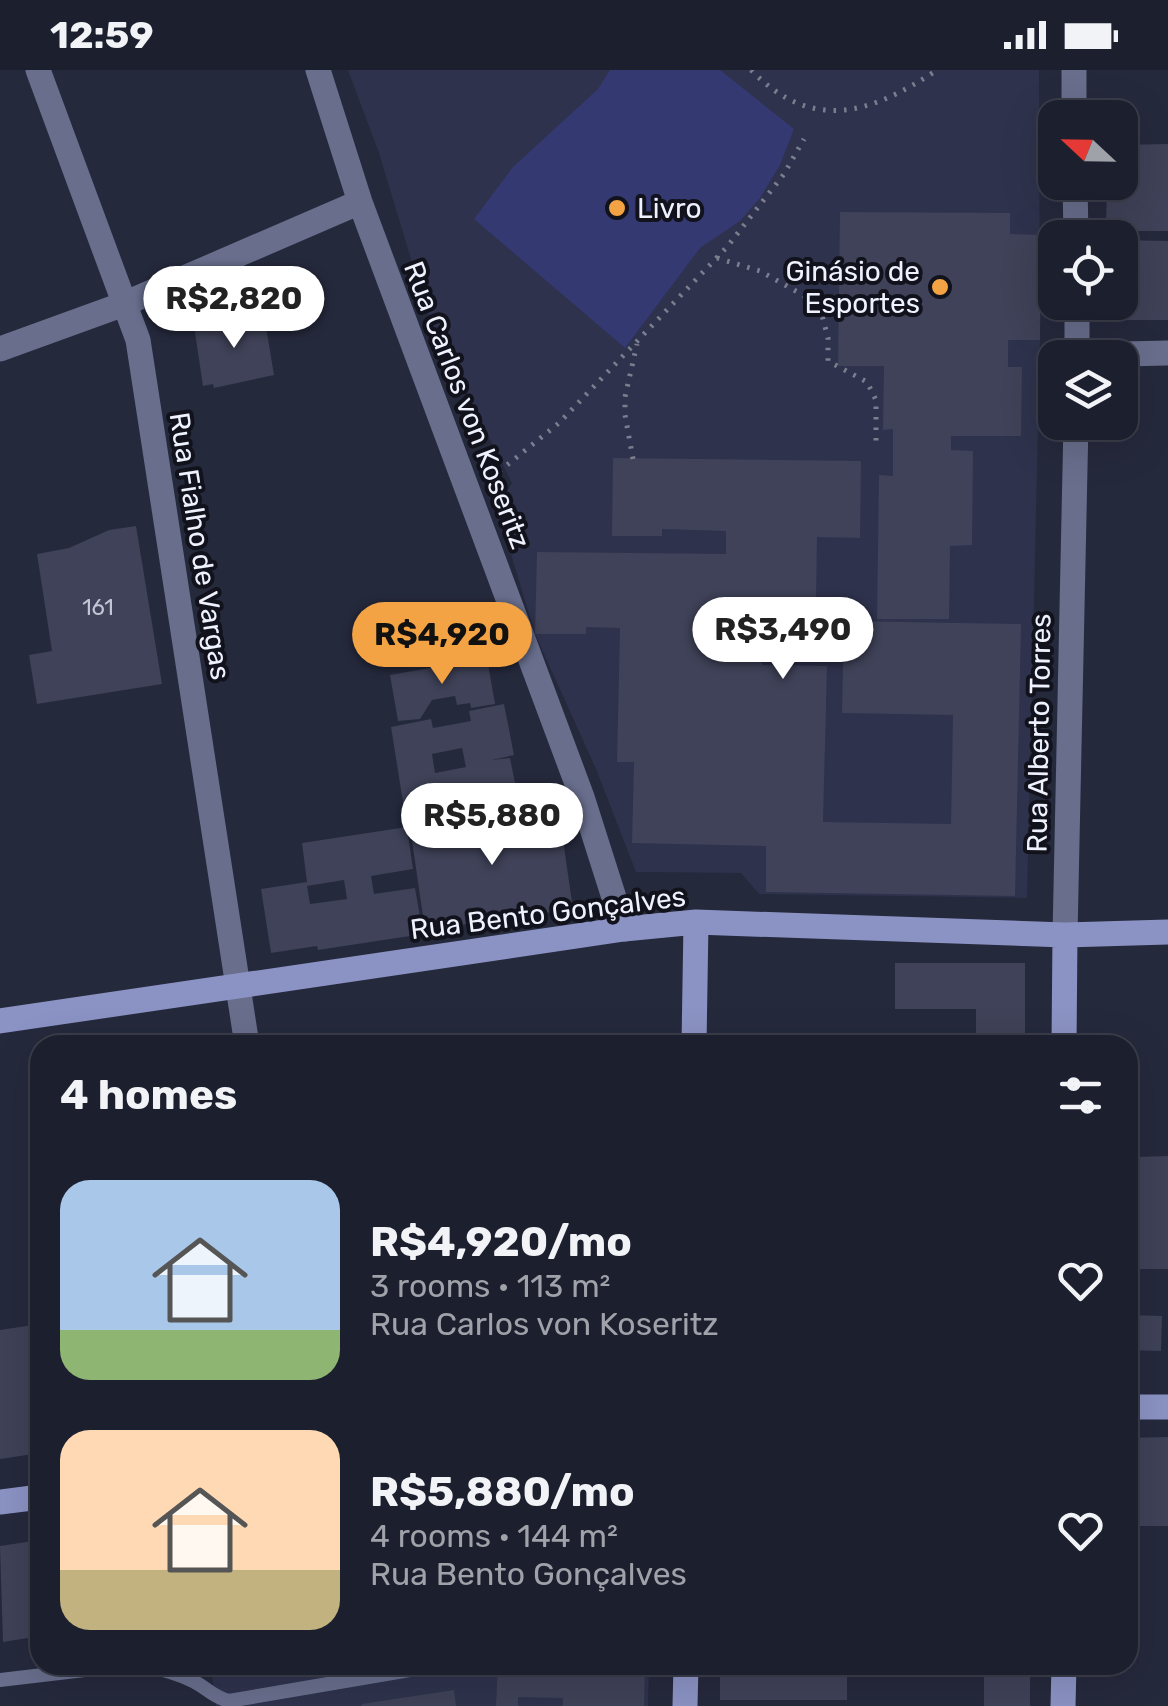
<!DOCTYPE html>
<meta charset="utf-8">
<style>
body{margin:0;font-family:Rubik,sans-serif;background:#292c39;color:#f1f3f6;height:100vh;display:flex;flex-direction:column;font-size:38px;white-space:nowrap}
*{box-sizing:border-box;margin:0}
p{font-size:32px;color:#a0a2aa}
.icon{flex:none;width:55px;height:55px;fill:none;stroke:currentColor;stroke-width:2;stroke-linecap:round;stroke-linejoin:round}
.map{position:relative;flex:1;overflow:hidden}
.drawer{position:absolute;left:30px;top:965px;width:1108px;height:640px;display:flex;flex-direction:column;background:#1c1f2d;border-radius:30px;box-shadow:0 10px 40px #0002,0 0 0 2px #3a3d49}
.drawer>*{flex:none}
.needle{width:65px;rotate:292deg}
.buttons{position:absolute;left:1038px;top:30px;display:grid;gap:20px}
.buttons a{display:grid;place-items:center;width:100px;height:100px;border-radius:20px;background:#1c1f2d;box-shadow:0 10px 40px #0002,0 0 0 2px #3a3d49;font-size:50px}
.price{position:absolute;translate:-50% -85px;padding:0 22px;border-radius:35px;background:#fff;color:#222;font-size:32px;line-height:65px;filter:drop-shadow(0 2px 5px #0008)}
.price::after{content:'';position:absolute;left:50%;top:60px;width:30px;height:22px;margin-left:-15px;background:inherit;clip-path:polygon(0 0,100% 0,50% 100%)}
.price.on{background:#f4a344;color:#111}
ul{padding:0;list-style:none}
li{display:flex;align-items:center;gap:30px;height:250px;padding:0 30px}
li span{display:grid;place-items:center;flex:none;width:280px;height:200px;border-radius:30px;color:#555}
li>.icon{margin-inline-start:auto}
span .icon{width:120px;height:120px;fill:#fffc;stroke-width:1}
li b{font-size:42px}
h2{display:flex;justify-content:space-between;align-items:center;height:120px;padding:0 30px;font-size:42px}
.status{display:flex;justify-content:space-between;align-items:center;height:70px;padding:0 50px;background:#1c1f2d;direction:ltr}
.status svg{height:28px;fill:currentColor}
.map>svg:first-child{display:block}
.built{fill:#2e324c}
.green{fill:#343972}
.building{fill:#3f4258;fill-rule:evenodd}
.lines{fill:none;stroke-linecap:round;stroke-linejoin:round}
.path{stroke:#7b7e8f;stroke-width:5;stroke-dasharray:2.5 8;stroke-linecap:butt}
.lane{stroke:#686e8c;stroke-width:14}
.street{stroke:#686e8c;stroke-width:25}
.secondary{stroke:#8b93c4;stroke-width:25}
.poi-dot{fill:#f4a344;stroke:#11121b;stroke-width:4}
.labels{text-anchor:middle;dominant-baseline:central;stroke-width:8;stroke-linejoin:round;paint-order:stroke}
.number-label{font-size:22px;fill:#c2c5d4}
.poi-label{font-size:28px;fill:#eef1fe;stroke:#11121b;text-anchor:start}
.street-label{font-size:28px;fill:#eef1fe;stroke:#11121b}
</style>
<div class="status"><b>12:59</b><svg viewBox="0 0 49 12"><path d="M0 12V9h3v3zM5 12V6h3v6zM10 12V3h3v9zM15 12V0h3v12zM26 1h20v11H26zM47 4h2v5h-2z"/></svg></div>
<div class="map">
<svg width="1168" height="1636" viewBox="0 0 1168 1636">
<rect width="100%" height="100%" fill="#25293c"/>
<!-- built -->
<path class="built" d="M348 0H1039L1040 270 1027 828 759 824 741 803 636 802 596 699 535 564 497 437 512 413 427 242 379 83Z
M225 1595H649L648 1636H216L211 1597Z"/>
<!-- green -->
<path class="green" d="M610 0H720L794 59 780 95 760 128 740 151 700 178 625 278 474 149 513 97 598 19Z"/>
<!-- building -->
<path class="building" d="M1168 74V161H1106L1107 112H1120V75Z
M840 142 1010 143V164L1041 165 1040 270H1008V297H1022L1021 366H951V380L973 381 972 475 950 476 949 549H877L879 405 893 406V359L883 360 884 296H838Z
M1120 170 1168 171V250H1096L1097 232H1120Z
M264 245 274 305 214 318 213 314 203 316 194 256Z
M613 388 861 391 860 468 817 467 815 589 762 588V595L827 596 823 752 951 754 953 645 842 643 844 551 1021 554 1015 826 766 822V776L632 773 634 692H617L620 558 586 557V564H535L537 482 726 484V461L662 459V466H612Z
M136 456 162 614 37 634 29 585 52 581 37 484 69 478 109 460Z
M487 588 495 634 471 638 470 633 457 635 455 626 432 630 420 649 398 651 390 605Z
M504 634 514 685 492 690 510 688 518 728 406 751 391 657 431 649 433 658 471 651 469 641ZM462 678 466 697 435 703 432 684Z
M558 735 573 839 425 860 410 757Z
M407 757 413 799 371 806 374 824 415 818 423 864 318 880 317 876 271 883 261 819 307 812 302 773ZM344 810 347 829 310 834 307 816Z
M895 893H1025V975H976V939H895Z
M204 963 206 975H139V973Z
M1168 1086V1199H1137L1136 1087Z
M1128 1245 1162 1246 1161 1281 1128 1280Z
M40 1254V1383L0 1389V1260Z
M1168 1367V1456H1128V1368Z
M40 1470V1566L3 1572 0 1476Z
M498 1595H645L644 1636H563V1628L518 1627V1636H496Z
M720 1595H847V1630H720Z
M984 1595H1030V1636H984Z
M454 1620 456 1636H362V1634Z"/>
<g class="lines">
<!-- path -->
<path class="path" d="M751 0C812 63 871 44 937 0
M717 188 760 201 819 234 828 268V291L867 312 876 330V375
M633 389 625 345V327L637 274
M491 408 559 353 727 177 784 104 804 69"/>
<!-- lane -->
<path class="lane" d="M144 1595C161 1599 177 1603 193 1611 207 1618 213 1627 229 1631L439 1595
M0 1610 127 1595"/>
<!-- street -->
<path class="street" d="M38 0 138 270 247 975
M318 0 360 132 582 727 624 859
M1074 0V48
M1075 112 1076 168
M1077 232V288
M0 279 124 234 360 132
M1077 285 1168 283
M1065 865 1076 352"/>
<!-- secondary -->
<path class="secondary" d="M0 951 624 859 696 852 1065 865 1168 862
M694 975 696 852
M1064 975 1065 865
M1128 1337H1168
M0 1432 40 1427
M685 1636 686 1595
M1063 1636 1064 1595"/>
</g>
<!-- markers -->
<g class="poi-dot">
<circle cx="617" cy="138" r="10"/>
<circle cx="940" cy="217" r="10"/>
</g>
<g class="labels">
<!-- number labels -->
<g class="number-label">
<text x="98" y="537">161</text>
</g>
<!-- poi labels -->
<g class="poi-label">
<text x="637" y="138">Livro</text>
<text x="920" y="201" text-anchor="end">Ginásio de<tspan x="920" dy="32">Esportes</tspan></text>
</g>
<!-- street labels -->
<g class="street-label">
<text transform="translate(467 335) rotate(69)">Rua Carlos von Koseritz</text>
<text transform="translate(200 476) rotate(81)">Rua Fialho de Vargas</text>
<text transform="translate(1039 663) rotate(-89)">Rua Alberto Torres</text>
<text transform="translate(548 843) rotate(-7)">Rua Bento Gonçalves</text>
</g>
</g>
</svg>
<div class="buttons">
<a><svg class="needle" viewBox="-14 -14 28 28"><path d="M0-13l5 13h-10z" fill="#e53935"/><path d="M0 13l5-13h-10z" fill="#a0a2aa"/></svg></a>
<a><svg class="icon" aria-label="locate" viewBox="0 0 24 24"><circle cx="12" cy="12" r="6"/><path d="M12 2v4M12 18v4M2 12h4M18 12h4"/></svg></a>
<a><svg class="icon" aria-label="layers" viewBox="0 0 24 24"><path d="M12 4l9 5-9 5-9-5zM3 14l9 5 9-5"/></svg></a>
</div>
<b class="price" style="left:234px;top:281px">R$2,820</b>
<b class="price" style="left:783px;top:612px">R$3,490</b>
<b class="price on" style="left:442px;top:617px">R$4,920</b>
<b class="price" style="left:492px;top:798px">R$5,880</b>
<section class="drawer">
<h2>4 homes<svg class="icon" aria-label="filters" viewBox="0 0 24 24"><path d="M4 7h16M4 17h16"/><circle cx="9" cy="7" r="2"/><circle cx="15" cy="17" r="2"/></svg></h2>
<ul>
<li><span style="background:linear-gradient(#a9c7e8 75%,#8fb573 0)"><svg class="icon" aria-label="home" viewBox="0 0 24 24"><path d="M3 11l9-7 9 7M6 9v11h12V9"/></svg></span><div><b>R$4,920/mo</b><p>3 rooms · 113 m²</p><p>Rua Carlos von Koseritz</p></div><svg class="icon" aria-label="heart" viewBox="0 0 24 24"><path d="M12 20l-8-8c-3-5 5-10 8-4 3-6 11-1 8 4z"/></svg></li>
<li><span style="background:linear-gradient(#ffd9b3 70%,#c2b280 0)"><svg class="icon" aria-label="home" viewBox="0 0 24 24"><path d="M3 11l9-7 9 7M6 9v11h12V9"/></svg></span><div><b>R$5,880/mo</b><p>4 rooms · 144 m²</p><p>Rua Bento Gonçalves</p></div><svg class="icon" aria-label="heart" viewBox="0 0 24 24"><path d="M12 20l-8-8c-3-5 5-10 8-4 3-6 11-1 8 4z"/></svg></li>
</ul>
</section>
</div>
